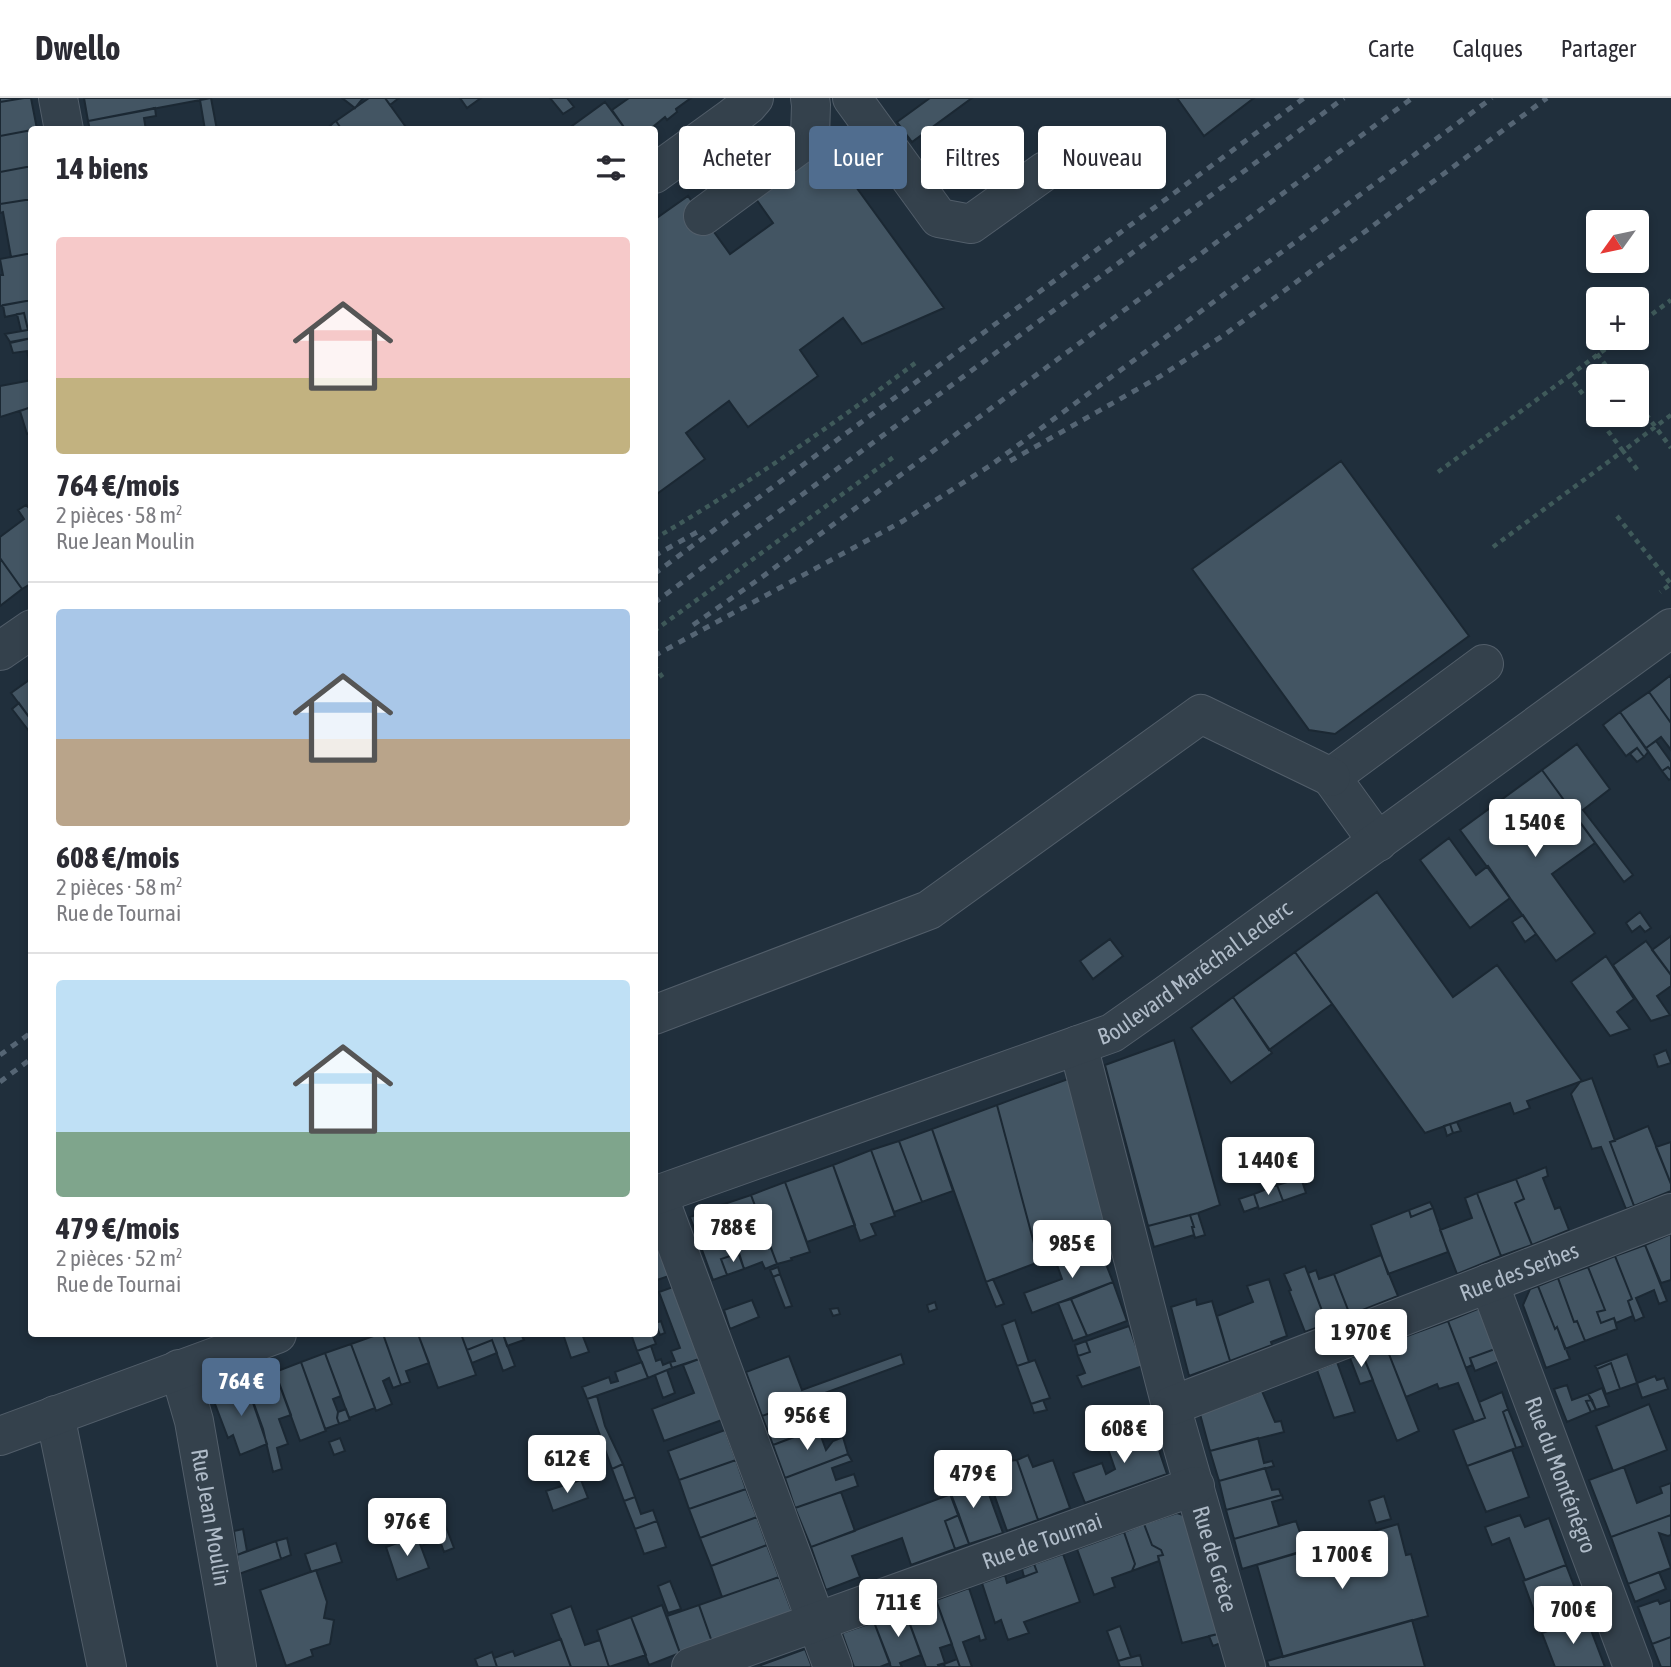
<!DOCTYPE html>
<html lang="fr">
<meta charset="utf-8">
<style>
body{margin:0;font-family:"Asap Condensed",sans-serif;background:#f7f7f7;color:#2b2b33;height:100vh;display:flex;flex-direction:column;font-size:26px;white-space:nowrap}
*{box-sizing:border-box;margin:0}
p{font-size:23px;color:#7c7c81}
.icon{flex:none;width:38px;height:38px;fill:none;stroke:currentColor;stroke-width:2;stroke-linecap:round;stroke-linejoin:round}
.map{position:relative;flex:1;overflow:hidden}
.side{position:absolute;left:28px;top:28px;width:630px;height:1211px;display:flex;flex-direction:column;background:#fff;border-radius:7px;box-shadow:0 4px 10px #0003}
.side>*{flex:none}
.guide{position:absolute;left:679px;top:28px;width:665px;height:63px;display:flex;gap:14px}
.needle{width:46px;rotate:237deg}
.controls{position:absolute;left:1586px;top:112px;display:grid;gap:14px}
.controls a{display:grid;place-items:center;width:63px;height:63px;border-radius:7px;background:#fff;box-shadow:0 4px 10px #0003;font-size:35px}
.price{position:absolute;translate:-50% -60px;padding:0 16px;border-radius:7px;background:#fff;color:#222;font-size:23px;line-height:46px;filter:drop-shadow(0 2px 4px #0008)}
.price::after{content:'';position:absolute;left:50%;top:42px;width:21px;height:16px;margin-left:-10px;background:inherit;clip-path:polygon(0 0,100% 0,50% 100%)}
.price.on{background:#506d8f;color:#fff}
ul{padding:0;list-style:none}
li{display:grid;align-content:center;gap:14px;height:371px;padding:0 28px}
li+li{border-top:2px solid #e1e1e2}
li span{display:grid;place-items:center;height:217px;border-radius:7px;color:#555}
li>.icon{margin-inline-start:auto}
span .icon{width:126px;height:126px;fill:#fffc;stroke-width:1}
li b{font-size:30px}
h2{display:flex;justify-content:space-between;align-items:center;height:84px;padding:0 28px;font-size:30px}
.tag{padding:0 24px;border-radius:7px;background:#fff;box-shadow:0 4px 10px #0003;font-size:24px;line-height:63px}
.tag.on{background:#506d8f;color:#fff}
header{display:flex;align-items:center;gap:42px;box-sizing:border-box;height:98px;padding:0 35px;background:#fff;border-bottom:2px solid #e1e1e2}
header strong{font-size:33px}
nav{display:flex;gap:38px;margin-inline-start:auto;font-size:24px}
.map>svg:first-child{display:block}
.building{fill:#435563;stroke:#1b2833;stroke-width:2}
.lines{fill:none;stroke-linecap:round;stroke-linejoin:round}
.minor-casing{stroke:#525e6a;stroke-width:40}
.path{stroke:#3f5a5a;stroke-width:4.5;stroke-dasharray:5 5;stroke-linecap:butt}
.minor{stroke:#34414c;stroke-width:38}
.rail{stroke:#556574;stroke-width:5;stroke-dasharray:7 7;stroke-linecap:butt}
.labels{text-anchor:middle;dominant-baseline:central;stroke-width:5;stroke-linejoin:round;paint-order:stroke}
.street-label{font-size:23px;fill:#afbbc8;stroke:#192631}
</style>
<header>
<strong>Dwello</strong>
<nav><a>Carte</a><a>Calques</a><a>Partager</a></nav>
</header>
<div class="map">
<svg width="1671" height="1569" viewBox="0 0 1671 1569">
<rect width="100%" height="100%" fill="#202f3c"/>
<!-- building -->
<path class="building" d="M0 0H24L0 4Z
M24 0H31L37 31 0 38V4Z
M84 0H211L88 23Z
M211 0 217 32H205L200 2Z
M342 0H363L355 10Z
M369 0H385L408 32H342L336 23Z
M385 0H399L390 7Z
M460 0H481L467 10Z
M550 0H567L574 9 563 16Z
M629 0H691L676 11 677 14 667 22 665 19 649 32H626L612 12Z
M930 0H972L912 44 897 24Z
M1177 0H1254L1204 38Z
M605 4 626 32H575L572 28Z
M155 10 156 18 144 20 146 32H90L88 23Z
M336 23 342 32H326L333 25Z
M32 32V68L0 74V38Z
M827 49 944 210 862 246 843 220 800 252 818 278 748 329 729 303 686 335 705 361 654 398V122L688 98 730 156 773 125 756 101Z
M32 68V101L0 106V74Z
M32 101V155L11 159 3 114 0 115V106Z
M32 155V202L0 208V177H3L0 161Z
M32 202V240L10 244 5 236 28 232 24 215 5 219 3 207Z
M24 215 28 232 21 233 17 216Z
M32 240V275L27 253 13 255 10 245Z
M32 282V309L0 319V288Z
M31 309 32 334 27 336 20 313Z
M1341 363 1469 538 1335 636 1309 632 1192 471Z
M26 407 32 413V485L22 491 0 460V439L24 421 18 412Z
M0 460 22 491 0 508Z
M1671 577V625L1649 594Z
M32 580V623L11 595Z
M1649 594 1671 625V652L1661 639 1646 650 1620 614Z
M19 605 32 623V637L12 611Z
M1620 614 1648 654 1644 659 1637 650 1626 658 1603 627Z
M1656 643 1671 664V672L1668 669 1662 673 1646 650Z
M1577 646 1610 691 1583 712 1633 777 1624 784 1542 672Z
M1637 650 1644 659 1637 664 1630 656Z
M1668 669 1671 672V681L1669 682 1662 673Z
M1542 672 1595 745 1552 776 1595 835 1556 863 1460 732Z
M1449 740 1476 777 1488 768 1510 800 1470 830 1420 762Z
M1377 794 1453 899 1497 867 1582 983 1527 1003 1530 1010 1514 1016 1510 1005 1425 1035 1295 854Z
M1640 814 1651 830 1645 834 1640 828 1632 834 1626 825Z
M1523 817 1536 836 1525 844 1512 824Z
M1671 838V877L1652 852Z
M1110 841 1123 858 1093 881 1080 863Z
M1646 843 1671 877V888L1657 898 1670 917 1651 923 1613 867Z
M1295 854 1332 906 1269 952 1233 899Z
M1606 858 1634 901 1617 914 1630 931 1610 938 1571 884Z
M1233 899 1272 955 1231 985 1191 930Z
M1174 942 1220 1107 1198 1115 1148 1128 1105 967Z
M1666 952 1671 965 1658 969 1654 957Z
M1592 980 1615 1043 1610 1044 1634 1108 1626 1111 1601 1049 1592 1051 1571 996 1580 984Z
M1068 981 1109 1139 1039 1164 997 1007Z
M997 1007 1039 1164 986 1184 932 1031Z
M1457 1024 1461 1033 1453 1035 1450 1026Z
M1450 1026 1453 1035 1447 1038 1444 1028Z
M1648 1028 1671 1086V1093L1634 1108 1610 1044Z
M932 1031 953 1093 922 1104 899 1043Z
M899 1043 922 1104 894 1114 871 1052Z
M1671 1044V1086L1656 1049Z
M871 1052 895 1118 871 1126 876 1137 860 1143 833 1067Z
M833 1067 855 1127 807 1144 785 1084Z
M1546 1069 1548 1078 1543 1080 1555 1111 1560 1109 1569 1132 1532 1147 1515 1105 1524 1101 1516 1081Z
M1308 1077 1311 1084 1304 1087 1301 1080Z
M1301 1080 1306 1095 1283 1103 1277 1087Z
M1516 1081 1524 1101 1515 1105 1532 1147 1501 1158 1477 1095Z
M785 1084 810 1154 791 1160 792 1162 777 1166 751 1097Z
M1277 1087 1283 1103 1259 1111 1254 1096Z
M1477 1095 1501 1158 1457 1176 1440 1132 1472 1120 1465 1100Z
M1254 1096 1258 1109 1244 1114 1239 1101Z
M751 1097 777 1166 765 1171 762 1164 744 1171 721 1107Z
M1430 1104 1433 1110 1411 1119 1409 1112Z
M721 1107 739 1155 721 1161 727 1177 713 1182 690 1119Z
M1433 1110 1448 1154 1388 1176 1371 1127 1409 1112 1411 1119Z
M1198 1115 1205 1137 1195 1140 1192 1129H1194L1190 1117Z
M1190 1117 1194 1129H1192L1194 1137 1154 1149 1148 1128Z
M1671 1136V1182L1661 1185 1645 1147Z
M654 1139 669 1178 654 1183Z
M1645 1147 1667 1203 1659 1206 1654 1192 1636 1200 1644 1219 1635 1223 1628 1203 1632 1201 1615 1158Z
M1099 1148 1113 1184 1032 1215 1024 1195 1062 1181 1056 1164Z
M739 1155 744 1171 727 1177 721 1161Z
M1381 1157 1398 1198 1350 1217 1334 1176Z
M1615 1158 1632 1201 1628 1203 1633 1218 1616 1225 1614 1220 1601 1225 1597 1214 1605 1212 1588 1169Z
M1305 1168 1327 1226 1305 1234 1289 1193 1291 1192 1284 1176Z
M778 1169 780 1176 773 1179 770 1172Z
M1588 1169 1605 1212 1597 1214 1601 1225 1614 1220 1617 1231 1585 1243 1577 1223 1574 1224 1558 1180Z
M1316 1172 1319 1181 1334 1176 1350 1217 1327 1226 1308 1175Z
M780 1176 792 1208 785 1210 773 1179Z
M1558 1180 1574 1224 1577 1223 1585 1243 1565 1251 1557 1229 1555 1231 1538 1188Z
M993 1181 1004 1206 996 1209 986 1184Z
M1269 1181 1287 1238 1271 1244 1272 1247 1230 1263 1217 1218 1253 1204 1247 1188Z
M1113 1184 1127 1223 1087 1238 1071 1201Z
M1538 1188 1555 1231 1557 1229 1570 1261 1546 1270 1523 1207 1530 1191Z
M673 1189 699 1261 672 1270 670 1264 675 1263 671 1253 680 1250 659 1194Z
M1071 1201 1087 1238 1073 1243 1058 1205Z
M1196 1201 1197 1207 1212 1203 1230 1263 1189 1278 1171 1209Z
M752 1202 759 1219 730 1231 724 1212Z
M935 1204 937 1211 929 1214 927 1207Z
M838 1210 840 1216 833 1218 830 1211Z
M1480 1210 1495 1251 1470 1260 1472 1267 1466 1270 1448 1223Z
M1015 1222 1029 1264 1017 1268 1002 1227Z
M661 1223 665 1235 660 1237 655 1225Z
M1448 1223 1485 1320 1474 1324 1458 1285 1439 1291 1437 1286 1406 1299 1385 1246Z
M1129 1228 1143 1268 1082 1289 1077 1278 1085 1275 1078 1258 1090 1254 1086 1243Z
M379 1236H383L401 1287 393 1290 389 1280 383 1283 392 1306 376 1313 351 1246Z
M383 1236H418L429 1265 406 1273 410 1284 401 1287Z
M418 1236H461L476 1277 438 1290Z
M461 1236H503L515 1268 503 1273 492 1242 467 1252Z
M503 1236H521L524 1242 507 1248Z
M563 1236H582L589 1254 571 1260Z
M631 1236H652L656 1246 637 1253Z
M492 1242 497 1255 472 1265 467 1252Z
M1086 1243 1090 1254 1078 1258 1075 1247Z
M351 1246 375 1310 349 1320 325 1255Z
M1385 1246 1419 1333 1397 1343 1362 1255Z
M651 1248 656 1263 661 1261 663 1267 670 1264 672 1270 648 1280 637 1253Z
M1495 1251 1500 1263 1475 1273 1470 1260Z
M325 1255 341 1298 333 1301 338 1314 337 1320 339 1326 325 1331 301 1264Z
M1362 1255 1373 1282 1360 1286 1350 1260Z
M901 1256 904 1266 762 1318 746 1274 789 1258 802 1292Z
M1627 1256 1637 1285 1620 1291 1611 1265 1597 1271 1595 1268Z
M699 1261 722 1322 664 1343 652 1311 694 1295 683 1267Z
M1035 1262 1050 1300 1031 1306 1017 1268Z
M301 1264 326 1333 300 1343 275 1274Z
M642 1264 648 1280 587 1301 582 1289 609 1279 611 1285 618 1283 615 1274Z
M1337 1264 1355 1314 1334 1320 1317 1272Z
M1611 1265 1620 1291 1606 1296 1597 1271Z
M667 1272 675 1295 663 1300 655 1277Z
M275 1274 291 1317 279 1321 288 1346 277 1350 282 1371 273 1374 263 1331 246 1284Z
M1655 1278 1657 1282 1664 1280 1668 1291 1642 1300 1637 1285Z
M246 1284 267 1346 240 1357 233 1337 228 1340 215 1306 224 1291Z
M1567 1287 1572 1302 1588 1296 1592 1302 1586 1303 1591 1314 1567 1324 1554 1291Z
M1602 1290 1609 1308 1596 1312 1588 1296Z
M1262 1293 1275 1324 1281 1323 1284 1334 1210 1353 1200 1316Z
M1502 1294 1508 1311 1503 1314 1516 1350 1467 1368 1453 1332 1485 1320 1479 1304Z
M597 1298 605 1328 623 1366 612 1371 587 1301Z
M807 1301 818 1330 773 1347 762 1318Z
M1043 1302 1047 1312 1034 1315 1031 1306Z
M1592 1302 1596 1312 1591 1314 1586 1303Z
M1649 1306 1667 1352 1613 1373 1596 1328Z
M346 1311 350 1322 339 1326 337 1320 338 1314Z
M1508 1311 1523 1348 1516 1350 1503 1314Z
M1150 1326 1167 1376 1085 1405 1073 1375 1102 1365 1106 1376 1115 1371 1105 1342Z
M818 1330 826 1352 833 1343 843 1339 848 1356 785 1380 773 1347Z
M725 1332 736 1362 679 1382 668 1353Z
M340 1340 345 1353 334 1357 329 1344Z
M1258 1340 1264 1365 1272 1363 1274 1368 1219 1383 1210 1353Z
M1512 1352 1529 1399 1486 1414 1467 1368Z
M848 1356 852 1363 832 1370 836 1382 854 1376 858 1388 795 1410 785 1380Z
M1028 1357 1033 1369 1053 1362 1070 1410 1038 1422 1017 1362Z
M991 1359 994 1366 999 1364 1017 1362 1038 1422 1007 1433 982 1362Z
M736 1362 746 1391 689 1411 679 1382Z
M623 1366 635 1399 624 1403 612 1371Z
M952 1368 964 1397 986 1388 1003 1435 969 1446 941 1372Z
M1624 1369 1637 1405 1662 1395 1660 1389 1671 1385V1417L1611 1439 1589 1382Z
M1265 1370 1272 1392 1279 1391 1281 1397 1226 1412 1219 1383Z
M581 1382 588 1400 553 1413 546 1393Z
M746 1391 757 1419 700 1440 689 1411Z
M841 1394 855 1433 811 1449 795 1410Z
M951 1396 959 1417 945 1423 955 1451 911 1467 902 1440 852 1458 860 1479 826 1492 811 1449Z
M1282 1397 1283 1401 1272 1404 1279 1428 1234 1441 1226 1412Z
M1384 1398 1391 1421 1376 1425 1369 1403Z
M635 1399 641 1416 653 1412 657 1423 635 1431 624 1403Z
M1177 1415 1186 1418 1218 1536 1182 1545 1158 1458 1163 1457 1161 1452 1152 1447 1144 1426Z
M959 1417 969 1446 955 1451 945 1423Z
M1520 1417 1525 1429 1549 1420 1566 1467 1525 1482 1509 1440 1492 1447 1485 1429Z
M1671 1417V1437L1668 1438 1659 1435 1671 1470 1628 1486 1611 1439Z
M757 1419 767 1447 711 1468 700 1440Z
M657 1423 666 1449 644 1456 635 1431Z
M1296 1423 1306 1452 1242 1471 1234 1441Z
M1144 1426 1152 1447 1161 1452 1163 1457 1158 1458 1159 1463 1132 1473 1135 1466 1124 1434Z
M1398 1426 1406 1457 1411 1456 1428 1518 1283 1559 1257 1467Z
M446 1429 454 1450 444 1454 436 1432Z
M243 1431 247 1453 237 1457 234 1433Z
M436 1432 439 1441 421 1448 417 1438Z
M1124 1434 1135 1466 1132 1473 1112 1480 1115 1489 1094 1497 1077 1451Z
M417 1438 429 1470 397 1482 386 1449Z
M287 1440 291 1457 281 1461 276 1443Z
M276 1443 281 1461 239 1476 237 1457Z
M336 1445 342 1464 311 1474 305 1456Z
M767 1447 779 1479 722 1499 711 1468Z
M1063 1456 1080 1504 1024 1524 1029 1535 1008 1542 1001 1522 995 1525 982 1485 1005 1477 1007 1485 1037 1474 1034 1466Z
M1034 1466 1037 1474 1024 1479 1022 1471Z
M1566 1467 1586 1519 1542 1535 1523 1483Z
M316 1472 327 1504 324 1520 334 1522 330 1546 311 1552 313 1558 286 1568 260 1492Z
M1659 1474 1666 1491 1635 1504 1628 1486Z
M779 1479 792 1514 712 1544 699 1507Z
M670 1483 681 1511 668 1515 658 1488Z
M969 1490 986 1541 980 1543 979 1538 963 1544 972 1569H960L936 1502Z
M936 1502 952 1546 940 1550 945 1565 938 1567 939 1569H926L905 1513Z
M1658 1502 1660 1506 1671 1502V1539L1652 1546 1638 1509Z
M662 1507 680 1555 649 1567 631 1519Z
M699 1507 712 1544 680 1555 667 1518Z
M571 1508 585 1547 600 1542 609 1569H571L551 1516Z
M905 1513 921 1557 900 1565 902 1569H891L874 1524Z
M631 1519 646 1557 609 1569 597 1532Z
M1586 1519 1605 1569H1555L1542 1535Z
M1412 1522 1425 1569H1269L1267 1563Z
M874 1524 890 1565 880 1569H854L842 1535Z
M1120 1528 1131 1559 1118 1563 1107 1533Z
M1218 1536 1221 1545 1213 1548 1209 1538Z
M1671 1539V1569H1661L1652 1546Z
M561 1541 571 1569H497L494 1560 513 1553 515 1558Z
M805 1551 812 1569H762L761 1567Z
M492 1554 497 1569H478L475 1561Z
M1140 1557 1143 1569H1120L1118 1563Z
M957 1561 960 1569H945L944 1566Z"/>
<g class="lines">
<defs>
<g id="minor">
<path d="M58 0 64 32"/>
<path d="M852 0 939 120 971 126 1045 73"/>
<path d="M654 76 730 21 748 7 754 0"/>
<path d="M703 118 810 39 811 7 810 0"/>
<path d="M0 553 32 531"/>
<path d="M1378 744 1331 679 1484 566"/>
<path d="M654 917 929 812 1201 616 1331 679"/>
<path id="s1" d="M1078 947 1171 1308 1246 1569"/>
<path d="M658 1097 833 1569"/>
<path id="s2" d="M654 1098 1112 935 1166 897 1671 530"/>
<path id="s3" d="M1489 1185 1633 1569"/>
<path id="s4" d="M179 1271 194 1323 237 1569"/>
<path id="s5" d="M1171 1308 1671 1115"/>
<path d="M55 1317 107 1569"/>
<path d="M0 1338 277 1236"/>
<path id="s6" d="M691 1569 1195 1388"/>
</g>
</defs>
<!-- minor casing -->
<use href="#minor" class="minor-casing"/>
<!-- path -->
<path class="path" d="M1636 228 1671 202
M1597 256 1614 278
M1569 278 1620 240
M1640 308 1671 350
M1608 333 1623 353 1671 317
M1438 374 1569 278 1585 299
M1617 418 1671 486 1660 494
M654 441C746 387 833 327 918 263
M1493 449 1623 353 1639 374
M654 533 895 358
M654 567 665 583"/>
<!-- minor -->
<use href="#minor" class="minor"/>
<!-- rail -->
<path class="rail" d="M1010 363 1159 279 1224 237 1547 0
M654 458 699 433
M654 476 1304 0
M654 505 1344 0
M693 527 762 479 1411 1
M654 558 903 423 991 367 1492 0
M0 957 32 934
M0 984 32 960"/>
</g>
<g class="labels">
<!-- street labels -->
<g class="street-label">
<text stroke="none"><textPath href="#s2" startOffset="588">Boulevard Maréchal Leclerc</textPath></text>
<text stroke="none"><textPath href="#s5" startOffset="373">Rue des Serbes</textPath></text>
<text stroke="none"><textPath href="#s3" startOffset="205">Rue du Monténégro</textPath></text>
<text stroke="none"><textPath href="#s4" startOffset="152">Rue Jean Moulin</textPath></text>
<text stroke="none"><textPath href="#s6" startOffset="373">Rue de Tournai</textPath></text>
<text stroke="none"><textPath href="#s1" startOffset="532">Rue de Grèce</textPath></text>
</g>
</g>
</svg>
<div class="controls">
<a><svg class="needle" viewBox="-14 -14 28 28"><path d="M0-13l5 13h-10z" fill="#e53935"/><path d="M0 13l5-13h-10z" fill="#7c7c81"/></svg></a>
<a>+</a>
<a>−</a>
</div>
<b class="price" style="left:1535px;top:761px">1 540 €</b>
<b class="price" style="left:1268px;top:1099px">1 440 €</b>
<b class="price" style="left:733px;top:1166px">788 €</b>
<b class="price" style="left:1072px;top:1182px">985 €</b>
<b class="price" style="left:1361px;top:1271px">1 970 €</b>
<b class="price on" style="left:241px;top:1320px">764 €</b>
<b class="price" style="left:807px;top:1354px">956 €</b>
<b class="price" style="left:1124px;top:1367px">608 €</b>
<b class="price" style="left:567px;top:1397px">612 €</b>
<b class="price" style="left:973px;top:1412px">479 €</b>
<b class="price" style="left:407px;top:1460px">976 €</b>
<b class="price" style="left:1342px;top:1493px">1 700 €</b>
<b class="price" style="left:898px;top:1541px">711 €</b>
<b class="price" style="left:1573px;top:1548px">700 €</b>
<div class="guide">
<a class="tag">Acheter</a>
<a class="tag on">Louer</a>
<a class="tag">Filtres</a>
<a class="tag">Nouveau</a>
</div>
<section class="side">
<h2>14 biens<svg class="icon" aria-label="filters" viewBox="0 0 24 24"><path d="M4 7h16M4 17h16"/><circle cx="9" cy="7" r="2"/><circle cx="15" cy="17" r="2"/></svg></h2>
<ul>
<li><span style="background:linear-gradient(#f6c9c9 65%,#c2b280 0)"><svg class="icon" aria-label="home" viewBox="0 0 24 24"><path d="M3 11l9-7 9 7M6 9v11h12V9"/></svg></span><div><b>764 €/mois</b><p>2 pièces · 58 m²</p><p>Rue Jean Moulin</p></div></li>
<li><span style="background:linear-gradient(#a9c7e8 60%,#b9a48a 0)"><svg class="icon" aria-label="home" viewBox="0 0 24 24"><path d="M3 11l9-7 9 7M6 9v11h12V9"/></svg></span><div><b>608 €/mois</b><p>2 pièces · 58 m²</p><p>Rue de Tournai</p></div></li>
<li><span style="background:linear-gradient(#bfe0f5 70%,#7fa58c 0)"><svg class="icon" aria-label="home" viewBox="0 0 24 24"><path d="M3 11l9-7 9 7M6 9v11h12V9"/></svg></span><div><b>479 €/mois</b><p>2 pièces · 52 m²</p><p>Rue de Tournai</p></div></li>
</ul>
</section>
</div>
